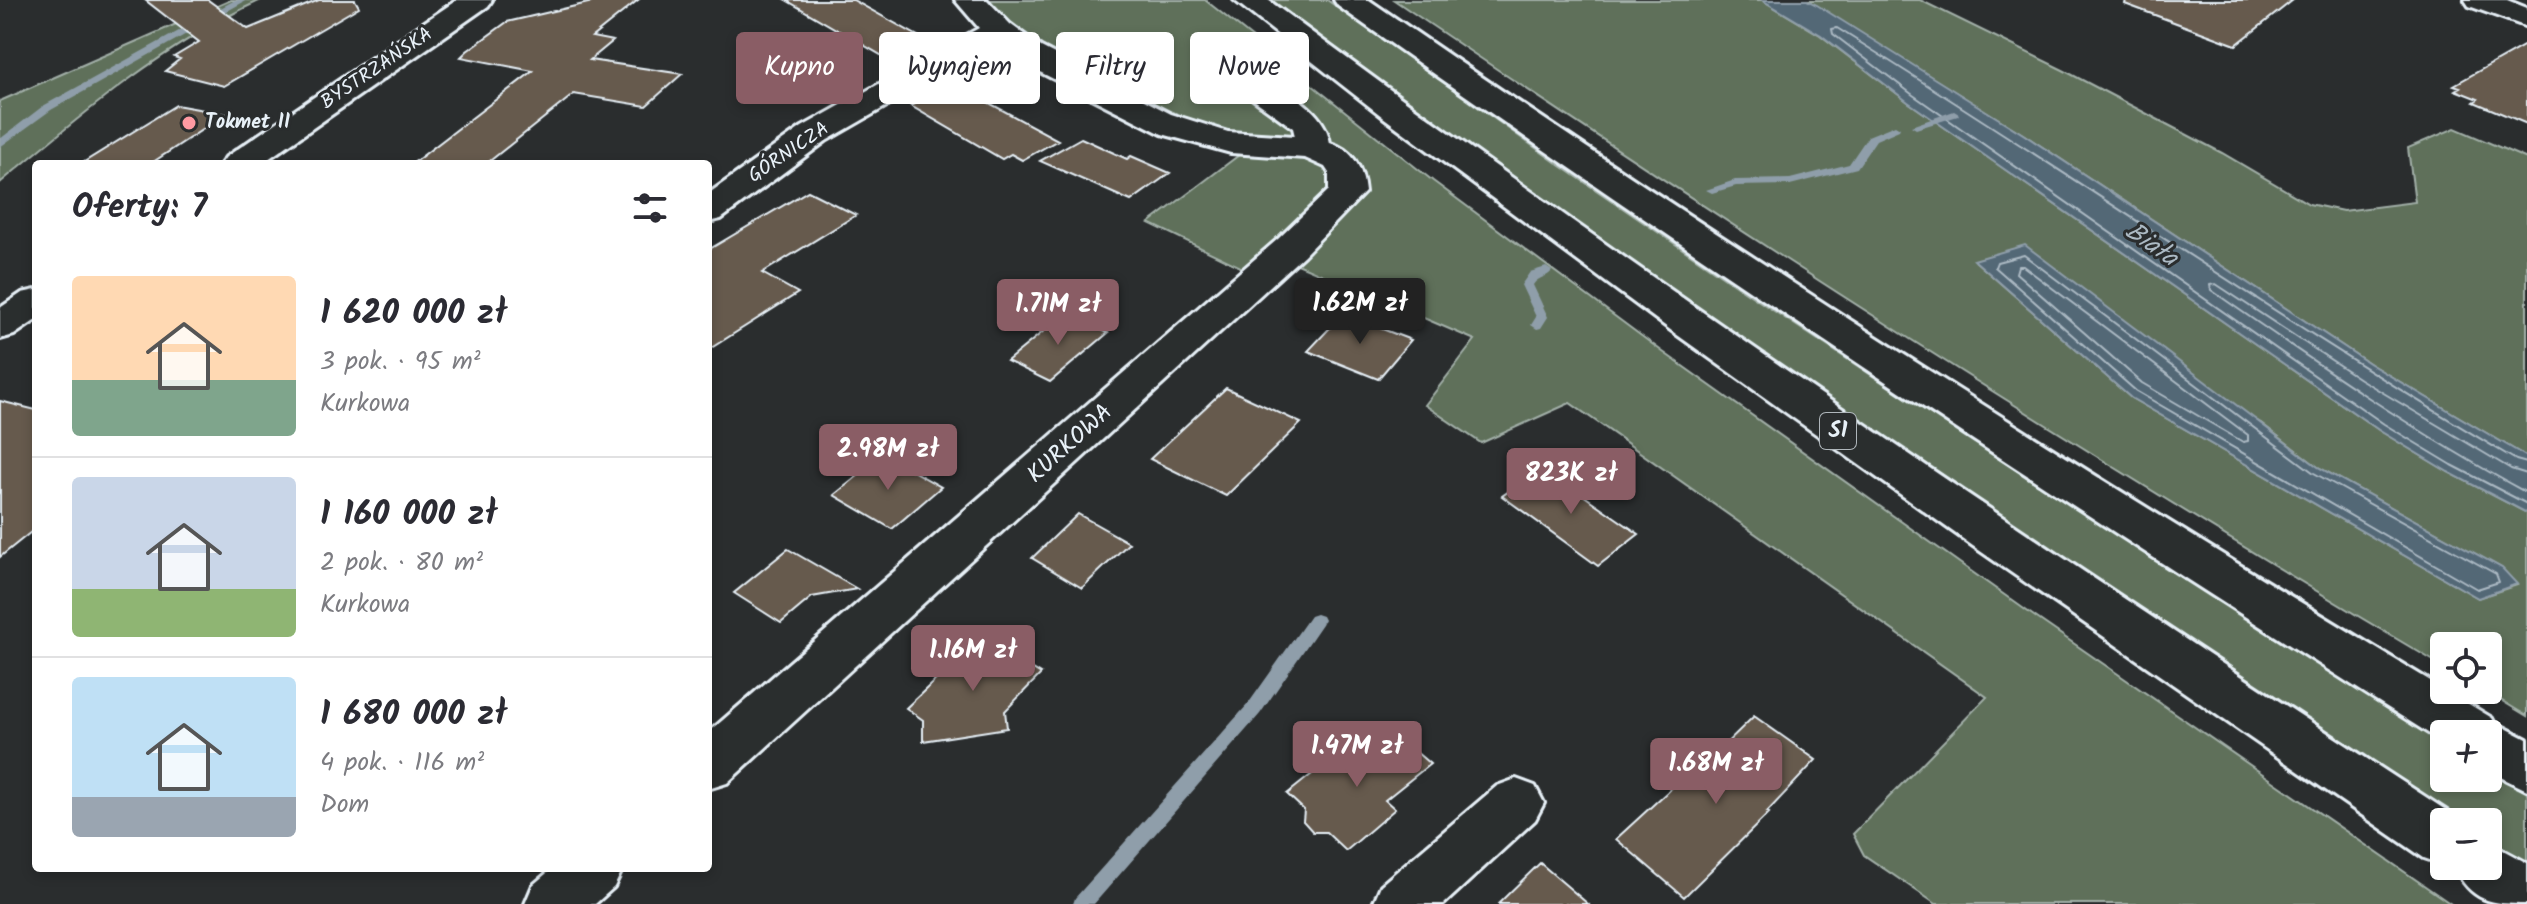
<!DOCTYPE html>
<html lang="pl">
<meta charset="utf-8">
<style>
body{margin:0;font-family:Kalam,sans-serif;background:#f7f7f7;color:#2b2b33;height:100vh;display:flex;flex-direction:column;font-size:30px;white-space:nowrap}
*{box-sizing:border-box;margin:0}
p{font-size:26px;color:#7c7c81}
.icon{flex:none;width:44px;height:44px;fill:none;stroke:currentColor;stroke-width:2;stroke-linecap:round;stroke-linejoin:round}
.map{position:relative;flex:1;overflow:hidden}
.panel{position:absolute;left:32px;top:160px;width:680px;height:712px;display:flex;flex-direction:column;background:#fff;border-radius:8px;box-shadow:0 4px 12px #0003}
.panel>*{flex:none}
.hud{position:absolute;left:736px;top:32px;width:760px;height:72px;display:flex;gap:16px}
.tools{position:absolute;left:2430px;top:632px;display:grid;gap:16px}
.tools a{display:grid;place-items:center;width:72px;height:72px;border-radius:8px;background:#fff;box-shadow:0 4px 12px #0003;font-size:40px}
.price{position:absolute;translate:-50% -68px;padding:0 18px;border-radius:8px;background:#8a5d65;color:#fff;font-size:26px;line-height:52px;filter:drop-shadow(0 2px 4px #0008)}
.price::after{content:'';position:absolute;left:50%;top:48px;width:24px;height:18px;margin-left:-12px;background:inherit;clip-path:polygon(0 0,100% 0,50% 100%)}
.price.selected{background:#222;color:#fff}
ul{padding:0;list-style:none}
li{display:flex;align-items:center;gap:24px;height:200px;padding:0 40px}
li+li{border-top:2px solid #e1e1e2}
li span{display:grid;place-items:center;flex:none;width:224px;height:160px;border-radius:8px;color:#555}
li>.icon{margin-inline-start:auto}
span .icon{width:96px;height:96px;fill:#fffc;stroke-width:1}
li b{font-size:34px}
h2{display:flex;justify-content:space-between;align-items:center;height:96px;padding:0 40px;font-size:34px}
.tag{padding:0 28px;border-radius:8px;background:#fff;box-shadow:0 4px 12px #0003;font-size:28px;line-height:72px}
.tag.selected{background:#8a5d65;color:#fff}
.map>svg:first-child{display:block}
.green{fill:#5e705a;stroke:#a3b0a9;stroke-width:2;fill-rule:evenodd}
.water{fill:#536776;stroke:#8f9eaa;stroke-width:2}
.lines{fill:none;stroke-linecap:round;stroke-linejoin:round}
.shore{stroke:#acbac4;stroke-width:2}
.stream{fill:#8f9eaa;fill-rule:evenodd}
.building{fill:#665a4d;stroke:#e8f1f8;stroke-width:2}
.minor-casing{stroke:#e8f1f8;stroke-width:6}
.major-casing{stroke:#e8f1f8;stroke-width:6}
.highway-casing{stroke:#e8f1f8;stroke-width:6}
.minor{fill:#2a2d2e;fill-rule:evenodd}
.major{fill:#2a2d2e;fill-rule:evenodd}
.highway{fill:#2a2d2e;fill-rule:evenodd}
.poi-dot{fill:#ff9aa2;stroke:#2a2d2e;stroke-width:3}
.labels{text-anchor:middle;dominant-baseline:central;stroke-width:6;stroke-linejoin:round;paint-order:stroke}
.far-street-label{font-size:20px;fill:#e8f1f8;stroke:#2a2d2e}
.far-poi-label{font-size:20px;font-weight:bold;fill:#e8f1f8;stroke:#2a2d2e;text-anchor:start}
.shield{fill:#2a2d2e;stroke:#afb6bb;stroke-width:2}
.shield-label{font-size:22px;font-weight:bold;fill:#e8f1f8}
.street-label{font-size:24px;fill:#e8f1f8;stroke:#2a2d2e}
.water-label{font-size:26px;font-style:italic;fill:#acbac4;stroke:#2a2d2e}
</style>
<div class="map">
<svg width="2527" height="904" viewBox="0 0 2527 904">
<rect width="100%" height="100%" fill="#2a2d2e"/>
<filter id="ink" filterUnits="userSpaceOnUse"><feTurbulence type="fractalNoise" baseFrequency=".0125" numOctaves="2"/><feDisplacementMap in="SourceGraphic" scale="16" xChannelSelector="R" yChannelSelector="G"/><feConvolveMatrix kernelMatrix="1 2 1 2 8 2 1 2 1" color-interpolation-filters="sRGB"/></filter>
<g filter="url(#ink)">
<!-- green -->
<path class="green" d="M231 0H261C163 45 82 114 0 183V101Z
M979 0H1205L1433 181 1663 352 2034 616 2451 904H1936L1864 855 1853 834 1987 697 1570 403 1481 443 1425 405 1475 340 1288 260 1352 206 1360 194 1301 125 1297 139 1200 129 1057 63Z
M1271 0H1327L1561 166 1750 295 1991 454 2444 742V778H2488V769L2527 793V865L2488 840V822H2460C2055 560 1657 289 1271 0Z
M1394 0H1762L1820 35 1908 102 2380 431 2448 472 2527 513V716L2484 690H2488V646H2444V667C2087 456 1737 232 1394 0ZM1975 261 2261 423 2318 467 2501 568 2517 585 2478 598 2131 398Z
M1807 0H1920L2063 70 2222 153 2309 204 2343 211 2415 202 2408 148 2455 128 2527 159V457L2370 364 2023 134Z
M1247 149C1287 149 1314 148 1337 184L1251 272 1149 223Z"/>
<!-- water -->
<path class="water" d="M1762 0H1807L1817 5 2023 134 2370 364 2527 457V513L2448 472 2380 431 1908 102 1821 35Z
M2025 245 2318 467 2502 568 2517 584 2478 598 2131 398 1974 260Z"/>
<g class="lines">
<!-- shore -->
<path class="shore" d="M2024 255 2314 473 2496 574 2499 582 2477 589 2136 391 1995 267 1997 262Z
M2018 266H2023L2248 435V441L2243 442 2142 383 2016 273Z
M2527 463 2516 460C2285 323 2065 170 1837 28L1832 29 1833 34 1913 95 2384 424 2452 465 2527 504
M2527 474 2511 469 2360 379 2216 284 2210 285 2211 290C2314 362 2416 433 2527 493"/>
<!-- stream -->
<path class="stream" d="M235 0H247L51 110 0 147V139L43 106Z
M1954 111 1959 114 1958 116 1916 129 1911 126Z
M1895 125 1900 128 1899 130 1876 140 1857 168 1790 185 1736 186 1712 193 1706 190 1735 180 1790 179 1849 164 1868 136Z
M1546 267 1552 271C1547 278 1539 276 1533 285L1548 317 1541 328 1537 329 1531 325 1536 317 1521 285 1530 272Z
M1316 614 1322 616 1324 620 1322 624 1260 714 1094 904H1073L1075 898 1248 704 1310 616Z"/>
</g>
<!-- building -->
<path class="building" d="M145 0H208L248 29 319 0H355L359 7 224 86 165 71 180 59 174 57 199 42Z
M601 0H638L592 37 613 41 590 60 682 74 646 106 574 94 486 164H412L533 71 461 57 467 51 507 22Z
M786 0H853L932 44 893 62Z
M2126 0H2293L2236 45 2125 4Z
M2527 44V124L2474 102 2478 99 2455 90 2460 87 2454 85Z
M954 84 1058 140 1022 160 1011 154 1002 159 911 106Z
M176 105 226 114 150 164H81Z
M1081 138 1127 159 1131 156 1170 173 1131 201 1040 161Z
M808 191 856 215 762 273 798 293 708 350V250Z
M1066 313 1108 333 1050 382 1007 361Z
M1343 314 1411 340 1378 379 1308 351Z
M1226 388 1301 423 1226 496 1150 459Z
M0 401 36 410V528L0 557Z
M884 455 941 487 892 529 834 495Z
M1543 467 1590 500 1639 534 1598 566 1502 496Z
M1078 514 1129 543 1082 588 1032 558Z
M788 549 857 589 812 597 781 623 734 593Z
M981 637 1041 674 1005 711 1007 728 923 741V720L906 708Z
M1754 716 1816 760 1767 812 1769 813 1684 897 1616 839 1702 760 1706 763Z
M1388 728 1430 764 1385 800 1395 809 1346 851 1326 832H1313L1303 821 1304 810 1287 794 1337 754 1346 762Z
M1540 863 1588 904H1498Z"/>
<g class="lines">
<defs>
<path id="minor" d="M955 0H987L1010 24 1041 47 1171 114 1228 132 1295 136 1293 128 1228 81 1223 74 1228 67 1239 64 1250 67C1278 87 1325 107 1330 143 1354 150 1363 169 1365 192L1304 255 727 783 708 789V733L1278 239 1329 190V173L1325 167 1305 158 1231 153 1162 134 1030 67 995 44 826 141 721 219 708 222V194L802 127 979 28Z
M2465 0H2507L2527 8V27L2469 6Z
M1516 779 1535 786 1544 803 1535 820 1444 904H1373L1381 885 1497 786Z
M553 868H623L614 887 595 904H525L533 885Z"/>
<path id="major" d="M457 0H492L488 6 261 164H221L226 157Z
M36 290V320L14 335 0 339V308L22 293Z"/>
<path id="highway" d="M1234 0H1268C1657 289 2058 558 2464 822H2444V865L2424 858 1973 546 1676 334 1383 117Z
M1334 0H1369C1735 252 2111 490 2492 718L2494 722 2527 739V790L2488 771V734H2444V743C2069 507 1700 262 1338 6Z
M2488 842 2527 863V904C2491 904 2471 902 2454 866H2488Z"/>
</defs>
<!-- minor casing -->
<use href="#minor" class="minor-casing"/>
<!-- major casing -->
<use href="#major" class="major-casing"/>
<!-- highway casing -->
<use href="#highway" class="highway-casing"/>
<!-- minor -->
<use href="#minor" class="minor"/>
<!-- major -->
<use href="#major" class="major"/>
<!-- highway -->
<use href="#highway" class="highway"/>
</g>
</g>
<!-- markers -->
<circle class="poi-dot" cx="189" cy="123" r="8"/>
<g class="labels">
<!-- far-street labels -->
<g class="far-street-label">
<text transform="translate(377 69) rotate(-34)">BYSTRZAŃSKA</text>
<text transform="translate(789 153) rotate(-34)">GÓRNICZA</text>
</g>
<!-- far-poi labels -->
<g class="far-poi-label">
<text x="205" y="123">Tokmet II</text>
</g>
<!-- shield labels -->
<rect class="shield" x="1820" y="413" width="36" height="36" rx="6"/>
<g class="shield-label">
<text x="1838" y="431">S1</text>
</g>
<!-- street labels -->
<g class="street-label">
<text transform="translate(1070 444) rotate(-42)">KURKOWA</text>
</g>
<!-- water labels -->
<g class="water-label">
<text transform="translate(2151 245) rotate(35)">Biała</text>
</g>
</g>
</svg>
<div class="tools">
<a><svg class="icon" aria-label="locate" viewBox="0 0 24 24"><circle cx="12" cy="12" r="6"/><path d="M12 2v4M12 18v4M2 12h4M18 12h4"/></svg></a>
<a>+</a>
<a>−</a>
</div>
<b class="price selected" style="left:1360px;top:346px">1.62M zł</b>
<b class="price" style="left:1058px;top:347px">1.71M zł</b>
<b class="price" style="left:888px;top:492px">2.98M zł</b>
<b class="price" style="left:1571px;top:516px">823K zł</b>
<b class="price" style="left:973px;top:693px">1.16M zł</b>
<b class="price" style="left:1357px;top:789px">1.47M zł</b>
<b class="price" style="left:1716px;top:806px">1.68M zł</b>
<div class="hud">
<a class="tag selected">Kupno</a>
<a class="tag">Wynajem</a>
<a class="tag">Filtry</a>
<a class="tag">Nowe</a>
</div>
<section class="panel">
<h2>Oferty: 7<svg class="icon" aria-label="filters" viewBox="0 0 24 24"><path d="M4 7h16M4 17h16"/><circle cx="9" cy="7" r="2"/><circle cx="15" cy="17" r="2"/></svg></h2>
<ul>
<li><span style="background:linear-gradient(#ffd9b3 65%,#7fa58c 0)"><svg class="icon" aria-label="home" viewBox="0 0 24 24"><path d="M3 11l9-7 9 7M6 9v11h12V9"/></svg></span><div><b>1 620 000 zł</b><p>3 pok. · 95 m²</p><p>Kurkowa</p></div></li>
<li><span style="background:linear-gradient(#c9d6e8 70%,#8fb573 0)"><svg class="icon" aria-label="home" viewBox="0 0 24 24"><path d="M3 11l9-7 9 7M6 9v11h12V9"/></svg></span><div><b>1 160 000 zł</b><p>2 pok. · 80 m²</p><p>Kurkowa</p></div></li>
<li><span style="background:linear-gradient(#bfe0f5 75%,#9aa5b1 0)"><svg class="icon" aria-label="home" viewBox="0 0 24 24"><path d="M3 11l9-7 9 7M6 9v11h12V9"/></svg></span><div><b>1 680 000 zł</b><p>4 pok. · 116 m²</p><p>Dom</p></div></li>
</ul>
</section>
</div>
